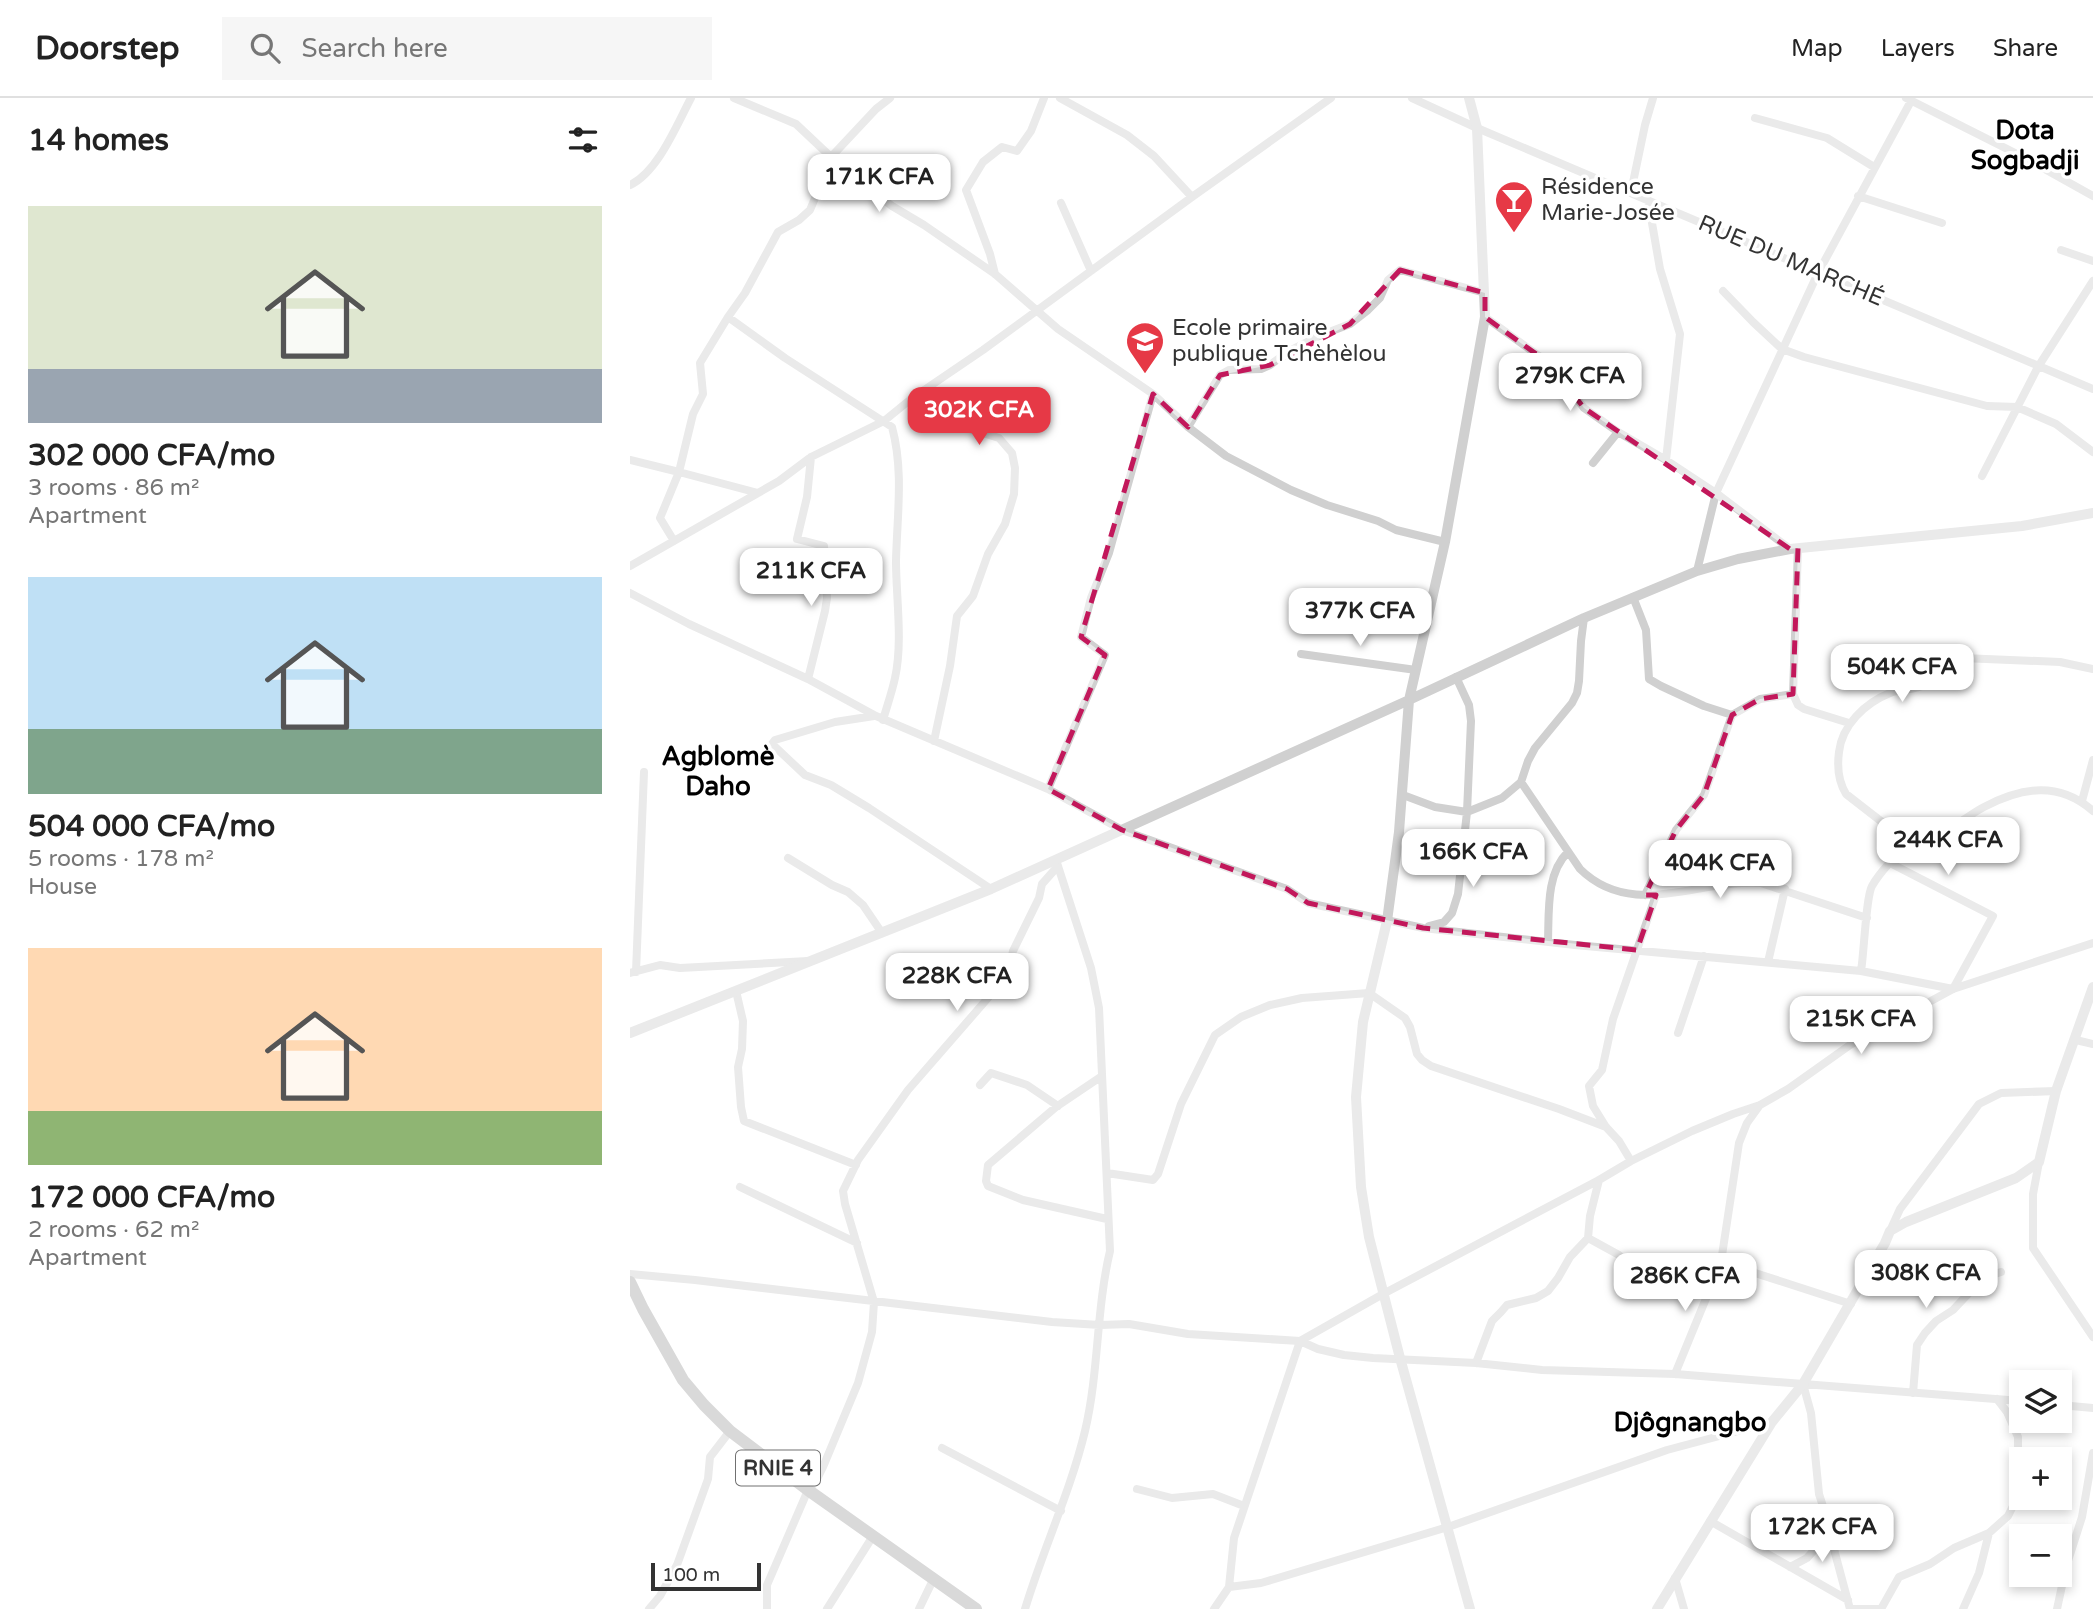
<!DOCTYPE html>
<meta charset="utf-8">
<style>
body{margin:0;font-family:"Varela Round",sans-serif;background:#f6f6f6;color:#222;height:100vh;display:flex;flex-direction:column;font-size:26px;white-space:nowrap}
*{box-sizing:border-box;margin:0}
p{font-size:23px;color:#767676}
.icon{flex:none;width:38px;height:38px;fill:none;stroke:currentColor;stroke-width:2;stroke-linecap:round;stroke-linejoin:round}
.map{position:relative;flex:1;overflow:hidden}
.details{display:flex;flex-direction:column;background:#fff;width:630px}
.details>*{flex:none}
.tools{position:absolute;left:1379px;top:1272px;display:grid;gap:14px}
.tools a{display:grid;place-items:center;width:63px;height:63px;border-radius:0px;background:#fff;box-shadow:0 4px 10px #0003;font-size:35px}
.scale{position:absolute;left:21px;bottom:18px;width:110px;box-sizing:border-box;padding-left:7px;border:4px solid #333;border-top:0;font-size:19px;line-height:24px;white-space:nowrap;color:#333;-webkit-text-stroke:5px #fff;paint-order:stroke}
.price{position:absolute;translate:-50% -60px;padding:0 16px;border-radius:14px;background:#fff;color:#222;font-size:23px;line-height:46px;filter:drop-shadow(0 2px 4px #0008)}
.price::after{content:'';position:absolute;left:50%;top:42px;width:21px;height:16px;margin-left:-10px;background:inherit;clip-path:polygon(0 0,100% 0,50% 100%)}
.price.selected{background:#e63946;color:#fff}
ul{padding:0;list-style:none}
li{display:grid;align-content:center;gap:14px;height:371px;padding:0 28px}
li span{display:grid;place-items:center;height:217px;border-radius:0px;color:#555}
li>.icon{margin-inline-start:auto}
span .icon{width:126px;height:126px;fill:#fffc;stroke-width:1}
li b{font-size:30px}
h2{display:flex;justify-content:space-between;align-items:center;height:84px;padding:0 28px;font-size:30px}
header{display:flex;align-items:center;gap:42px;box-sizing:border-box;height:98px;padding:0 35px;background:#fff;border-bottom:2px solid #e0e0e0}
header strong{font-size:33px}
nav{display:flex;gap:38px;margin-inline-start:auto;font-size:24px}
.search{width:490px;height:63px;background:#f6f6f6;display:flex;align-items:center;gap:18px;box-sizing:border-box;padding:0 24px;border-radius:0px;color:#767676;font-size:26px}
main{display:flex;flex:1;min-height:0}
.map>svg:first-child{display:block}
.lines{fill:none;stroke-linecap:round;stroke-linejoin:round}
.minor{stroke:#d0d0d0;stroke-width:8}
.tertiary{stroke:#d0d0d0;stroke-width:10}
.primary{stroke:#ababab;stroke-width:12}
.marked{fill:none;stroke:#c2185b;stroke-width:5;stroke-dasharray:14 9;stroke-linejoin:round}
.labels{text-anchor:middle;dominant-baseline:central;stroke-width:7;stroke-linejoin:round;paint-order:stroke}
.shield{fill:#fff;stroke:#707070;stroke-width:2}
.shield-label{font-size:21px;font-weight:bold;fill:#333}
.poi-label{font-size:23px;fill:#333;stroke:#fff;text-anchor:start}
.street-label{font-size:23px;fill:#333;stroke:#fff}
.quarter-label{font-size:26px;font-weight:bold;fill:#000;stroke:#fff}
</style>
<header>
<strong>Doorstep</strong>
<div class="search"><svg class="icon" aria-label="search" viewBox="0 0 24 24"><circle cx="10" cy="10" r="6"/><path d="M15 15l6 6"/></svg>Search here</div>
<nav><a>Map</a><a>Layers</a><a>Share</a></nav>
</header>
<main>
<section class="details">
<h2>14 homes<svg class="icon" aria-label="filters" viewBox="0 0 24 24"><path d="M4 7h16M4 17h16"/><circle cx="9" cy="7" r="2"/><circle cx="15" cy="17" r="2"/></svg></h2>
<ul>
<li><span style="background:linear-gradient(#dfe7d0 75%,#9aa5b1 0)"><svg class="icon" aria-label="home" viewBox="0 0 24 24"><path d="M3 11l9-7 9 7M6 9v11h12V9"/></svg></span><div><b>302 000 CFA/mo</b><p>3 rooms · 86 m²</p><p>Apartment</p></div></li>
<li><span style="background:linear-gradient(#bfe0f5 70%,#7fa58c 0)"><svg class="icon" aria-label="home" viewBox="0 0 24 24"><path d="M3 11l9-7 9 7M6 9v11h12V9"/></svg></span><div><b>504 000 CFA/mo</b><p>5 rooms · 178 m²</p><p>House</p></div></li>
<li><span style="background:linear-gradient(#ffd9b3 75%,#8fb573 0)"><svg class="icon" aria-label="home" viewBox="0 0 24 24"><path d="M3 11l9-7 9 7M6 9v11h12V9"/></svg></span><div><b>172 000 CFA/mo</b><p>2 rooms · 62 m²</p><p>Apartment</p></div></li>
</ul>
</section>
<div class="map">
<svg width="1463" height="1511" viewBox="0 0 1463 1511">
<rect width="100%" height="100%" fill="#fff"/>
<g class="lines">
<!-- minor -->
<path class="minor" d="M104 0 166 26 218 75 262 108 294 127 365 176 428 231 523 296 558 329 596 358 661 392 697 407 748 423 766 432 815 444
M430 0 497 37 524 58 562 99
M782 0 847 30 1463 291
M1276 0 1397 61 1463 98
M1125 20 1197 40 1244 69
M201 59 246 11 260 0
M0 87C28 74 47 26 61 0
M1001 94 1015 27 1023 0
M1228 98 1312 125
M1018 102 1030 171 1050 236 1036 362
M431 105 461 173
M1431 152 1463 163
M365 176 360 156 336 92 353 64 372 49 387 53 401 33 414 0
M1093 193 1123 224 1152 251 1174 259 1357 308 1387 309 1426 326 1463 354
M98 219 155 260 262 329C274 373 267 418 266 463 266 499 273 544 265 580 262 594 257 608 253 622
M855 219 920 266 954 310 988 334 1036 362 1086 395 1160 451
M281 301 302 319 313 323 369 340 382 355 385 370 384 396 375 426 358 456 343 498 327 518 320 568 304 643
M558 329 590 277 599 272 631 271 640 267 659 253 689 238 720 226 738 212 750 200 758 182 770 172 855 195
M0 362 49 374 30 420 44 443
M963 365 988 334
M1352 378 1408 269 1463 183
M128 395 49 374 63 316 73 296 70 265 98 219 115 195 148 134 169 122 180 112 188 93 208 66
M0 468 149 383 181 359 254 323 281 301 353 252 562 99 701 0
M1067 473 1086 395 1188 175 1281 3
M0 495 59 526 178 581 246 618 418 691 492 732 657 791 678 805 793 830 945 847 1231 873 1323 891
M1003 499 1016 532 1019 581 1031 588 1074 608 1102 617
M671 556 786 572
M178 581 195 513 197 500 194 448 167 441 177 399 181 359
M1163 596 1168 450
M244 618 205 624 145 642 142 646 175 677 201 687 239 710 361 791
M891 684 950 771C1002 822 1068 781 1131 785L1237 820
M418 691 475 557 451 539 461 500 479 455 523 296
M773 697 805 709 837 714 872 700 891 684 898 663 905 650 942 605 947 595 949 583 951 543 954 520
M1452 703 1463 662
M1278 748 1261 731 1216 696C1208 683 1207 669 1209 654 1212 627 1235 605 1260 595 1270 591 1282 592 1292 588 1300 585 1308 580 1317 576L1322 566 1332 560 1430 564 1463 571
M158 760 202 787 218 794 233 807 252 835
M1260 765 1363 818 1323 891
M1015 797 1046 732 1074 697 1102 617 1130 601 1163 596 1168 607 1174 611 1219 625
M799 828 814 824 822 815 828 796 837 714 841 623 839 607 826 579
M918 843C919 814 916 775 938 754
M1138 864 1155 791
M1231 873C1234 856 1236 798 1242 788 1250 774 1265 758 1278 748 1292 738 1311 733 1326 726 1336 721 1344 714 1354 709 1392 689 1429 683 1463 713
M6 874 14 674
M0 875 30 867 50 870 178 863
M106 893 113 923 112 951 108 969 111 1009 114 1023 226 1067
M1048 935 1074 858
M1446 942 1463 946
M472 978 426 1009 358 1067 356 1083 358 1088 393 1102 477 1121
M350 987 361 975 397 987 428 1008
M1001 1063 989 1043 976 1029 963 1008 959 988 972 972 983 921 1026 797
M1409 1064 1403 1096V1150L1463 1239
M477 1075 523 1082 528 1076 551 1006 585 937 611 919 640 907 672 900 739 895 775 920 780 929 787 956 792 962 801 968 929 1011 976 1029
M110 1089 227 1145
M1260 1133 1270 1111 1349 1006 1371 995 1426 993
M958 1140 989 1157
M1091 1164 1221 1206
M0 1176 65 1182 422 1224 470 1227 499 1226 558 1236 670 1243 688 1251 714 1257 743 1260 846 1265 912 1272 1045 1276 1391 1303
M846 1265 862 1223 871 1214 877 1207 906 1200 918 1193 928 1180 940 1159 958 1140 960 1118 969 1082
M1045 1276 1091 1164 1109 1045 1117 1025 1130 1007
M1173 1286 1181 1315 1189 1396 1201 1433 1205 1455 1220 1511
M1283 1295 1287 1247 1295 1235 1306 1223 1323 1212 1353 1180 1371 1174
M1430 1307 1463 1310
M312 1350 431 1413
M507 1391 542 1400 583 1396 614 1408
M1080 1423 1218 1502
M1160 1469 1177 1460 1201 1433
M1045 1480 1054 1511
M599 1489 631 1485 818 1429 1037 1352 1142 1324
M19 1511 30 1498 47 1467 78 1381 80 1359 100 1333
M137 1511V1487L178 1392 186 1383 193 1369 228 1285 242 1234 244 1204 215 1106 213 1093 228 1062 278 992 364 893 375 889 383 853 409 800 412 786 428 768
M197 1511 243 1438
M289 1511 303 1482
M395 1511C413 1451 440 1395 455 1333 469 1274 466 1212 480 1153L469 910 461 870 427 765
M584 1511 599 1489 604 1440 670 1243 753 1196 969 1082 1001 1063 1062 1033 1103 1016 1130 1007 1158 991 1220 947 1323 891 1463 845
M1220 1511H1251L1269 1479 1300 1466 1324 1450 1359 1435 1378 1418 1383 1408 1388 1379V1339L1377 1314 1367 1301
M1333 1511 1349 1475 1359 1435
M1427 1511 1436 1469 1452 1419 1463 1355"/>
<!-- tertiary -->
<path class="tertiary" d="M839 0 847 30 855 219 815 444 779 602 769 734 757 823 733 924 726 999 731 1089 739 1139 770 1260 840 1511
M0 935 361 791 779 602 954 520 1067 473 1108 461 1160 451 1392 428 1463 415
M1027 1511 1142 1324 1173 1286 1255 1145 1260 1133 1276 1124 1386 1080 1409 1064 1426 993 1463 889"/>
<!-- primary -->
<path class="primary" d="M0 1184 13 1211 53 1282 74 1307 100 1333 178 1392 346 1511"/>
</g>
<!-- marked area -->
<path d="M0 0H1463V1511H0ZM770 172 855 195V219L920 266 954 310 1160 451 1168 450 1163 596 1130 601 1102 617 1074 697 1046 732 1015 797H1026L1007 852 793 830 678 805 657 791 492 732 418 691 475 557 451 539 523 296 558 329 590 277 640 267 720 226Z" fill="#fff" fill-opacity=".55" fill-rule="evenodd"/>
<path class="marked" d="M770 172 855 195V219L920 266 954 310 1160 451 1168 450 1163 596 1130 601 1102 617 1074 697 1046 732 1015 797H1026L1007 852 793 830 678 805 657 791 492 732 418 691 475 557 451 539 523 296 558 329 590 277 640 267 720 226Z"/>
<!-- icons -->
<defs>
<symbol id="bar-pin" viewBox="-11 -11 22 30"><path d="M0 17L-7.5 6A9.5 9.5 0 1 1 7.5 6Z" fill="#e63946" stroke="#fff"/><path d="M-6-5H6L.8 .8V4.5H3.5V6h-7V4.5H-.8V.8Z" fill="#fff"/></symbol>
<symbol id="school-pin" viewBox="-11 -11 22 30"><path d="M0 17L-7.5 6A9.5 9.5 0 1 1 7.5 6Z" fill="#e63946" stroke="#fff"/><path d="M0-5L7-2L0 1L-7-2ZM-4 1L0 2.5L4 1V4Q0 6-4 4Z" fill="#fff"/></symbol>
</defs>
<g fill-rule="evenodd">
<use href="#bar-pin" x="862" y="80" width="44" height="60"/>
<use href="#school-pin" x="493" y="221" width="44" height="60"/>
</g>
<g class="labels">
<!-- shield labels -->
<rect class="shield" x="106" y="1352.5" width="84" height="35" rx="5"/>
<g class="shield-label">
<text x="148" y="1370">RNIE 4</text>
</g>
<!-- poi labels -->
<g class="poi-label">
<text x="911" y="89">Résidence<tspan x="911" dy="26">Marie-Josée</tspan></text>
<text x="542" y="230">Ecole primaire<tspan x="542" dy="26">publique Tchèhèlou</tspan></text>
</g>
<!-- street labels -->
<g class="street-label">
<text transform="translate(1161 163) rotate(23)">RUE DU MARCHÉ</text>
</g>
<!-- quarter labels -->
<g class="quarter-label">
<text x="1395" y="32">Dota<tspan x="1395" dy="30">Sogbadji</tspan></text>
<text x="88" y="658">Agblomè<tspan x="88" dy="30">Daho</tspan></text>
<text x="1060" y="1324">Djôgnangbo</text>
</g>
</g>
</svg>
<div class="tools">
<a><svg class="icon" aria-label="layers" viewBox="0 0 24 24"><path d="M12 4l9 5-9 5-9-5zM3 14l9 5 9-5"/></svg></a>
<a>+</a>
<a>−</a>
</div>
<div class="scale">100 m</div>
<b class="price" style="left:249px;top:116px">171K CFA</b>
<b class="price" style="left:940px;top:315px">279K CFA</b>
<b class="price selected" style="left:349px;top:349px">302K CFA</b>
<b class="price" style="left:181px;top:510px">211K CFA</b>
<b class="price" style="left:730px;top:550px">377K CFA</b>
<b class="price" style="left:1272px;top:606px">504K CFA</b>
<b class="price" style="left:1318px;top:779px">244K CFA</b>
<b class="price" style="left:843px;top:791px">166K CFA</b>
<b class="price" style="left:1090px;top:802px">404K CFA</b>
<b class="price" style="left:327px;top:915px">228K CFA</b>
<b class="price" style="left:1231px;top:958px">215K CFA</b>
<b class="price" style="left:1296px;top:1212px">308K CFA</b>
<b class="price" style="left:1055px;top:1215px">286K CFA</b>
<b class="price" style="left:1192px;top:1466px">172K CFA</b>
</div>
</main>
